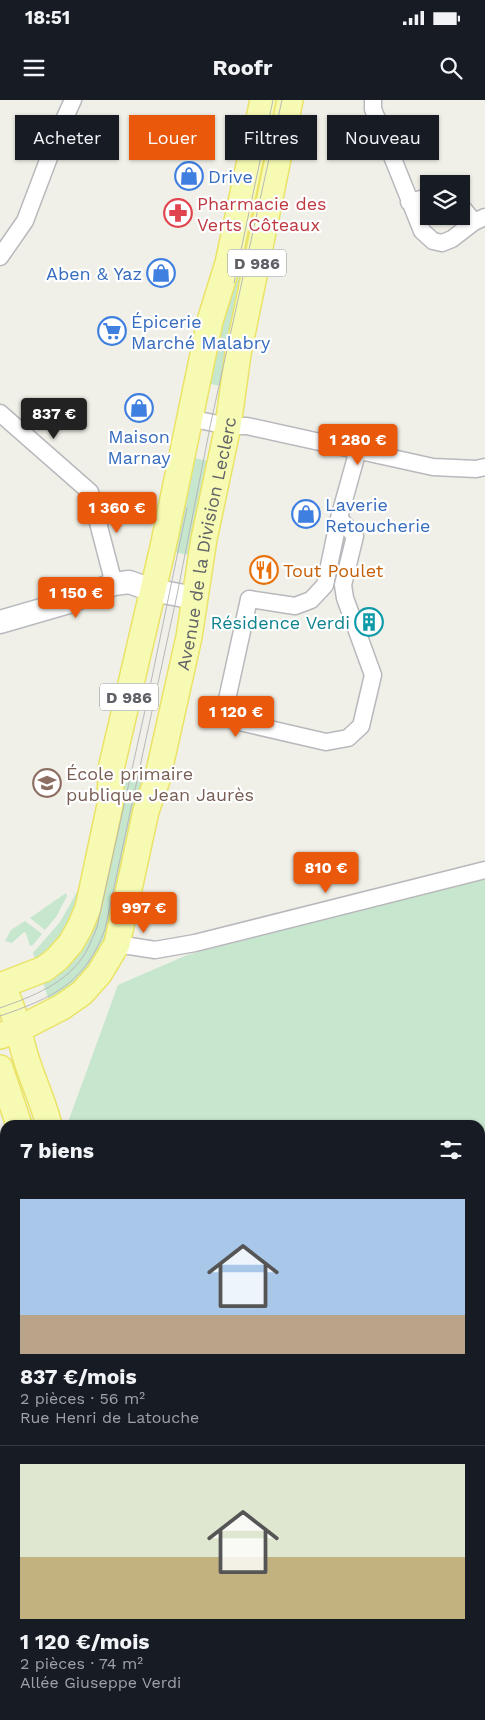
<!DOCTYPE html>
<html lang="fr">
<meta charset="utf-8">
<style>
body{margin:0;font-family:"Work Sans",sans-serif;background:#20242c;color:#f1f3f6;height:100vh;display:flex;flex-direction:column;font-size:19px;white-space:nowrap}
*{box-sizing:border-box;margin:0}
p{font-size:16px;color:#9ea1a6}
.icon{flex:none;width:28px;height:28px;fill:none;stroke:currentColor;stroke-width:2;stroke-linecap:round;stroke-linejoin:round}
.map{position:relative;flex:1;overflow:hidden}
.panel{position:absolute;left:0px;top:1020px;width:485px;height:600px;display:flex;flex-direction:column;background:#171b24;border-radius:15px 15px 0 0;box-shadow:0 1px 4px #0004}
.panel>*{flex:none}
.hud{position:absolute;left:15px;top:15px;width:455px;height:45px;display:flex;gap:10px}
.fabs{position:absolute;left:420px;top:75px;display:grid;gap:10px}
.fabs a{display:grid;place-items:center;width:50px;height:50px;border-radius:0px;background:#171b24;box-shadow:0 1px 4px #0004;font-size:25px}
.price{position:absolute;translate:-50% -42px;padding:0 11px;border-radius:5px;background:#ea580c;color:#fff;font-size:16px;line-height:32px;filter:drop-shadow(0 1px 2px #0008)}
.price::after{content:'';position:absolute;left:50%;top:30px;width:15px;height:11px;margin-left:-8px;background:inherit;clip-path:polygon(0 0,100% 0,50% 100%)}
.price.current{background:#222;color:#fff}
ul{padding:0;list-style:none}
li{display:grid;align-content:center;gap:10px;height:265px;padding:0 20px}
li+li{border-top:1px solid #363941}
li span{display:grid;place-items:center;height:155px;border-radius:0px;color:#555}
li>.icon{margin-inline-start:auto}
span .icon{width:90px;height:90px;fill:#fffc;stroke-width:1}
li b{font-size:21px}
h2{display:flex;justify-content:space-between;align-items:center;height:60px;padding:0 20px;font-size:21px}
.chip{padding:0 18px;border-radius:0px;background:#171b24;box-shadow:0 1px 4px #0004;font-size:18px;line-height:45px}
.chip.current{background:#ea580c;color:#fff}
.status{display:flex;justify-content:space-between;align-items:center;height:35px;padding:0 25px;background:#171b24;direction:ltr}
.status svg{height:14px;fill:currentColor}
header{display:flex;justify-content:space-between;align-items:center;height:65px;padding:0 20px;background:#171b24;font-size:22px;font-weight:700}
.map>svg:first-child{display:block}
.green{fill:#c6e6cd}
.lines{fill:none;stroke-linecap:round;stroke-linejoin:round}
.street-casing{stroke:#b8b8bd;stroke-width:19}
.secondary-casing{stroke:#b9bac0;stroke-width:25}
.primary-casing{stroke:#eae367;stroke-width:28}
.highway-casing{stroke:#ead70e;stroke-width:30}
.street{stroke:#fff;stroke-width:16}
.secondary{stroke:#fff;stroke-width:22}
.primary{stroke:#f6fab2;stroke-width:25}
.highway{stroke:#f7f498;stroke-width:28}
.tram{stroke:#b7b8b8;stroke-width:1}
.labels{text-anchor:middle;dominant-baseline:central;stroke-width:4.5;stroke-linejoin:round;paint-order:stroke}
.shield{fill:#fff;stroke:#8f9095;stroke-width:1}
.shield-label{font-size:16px;font-weight:bold;fill:#5f6167}
.shop-label{font-size:18px;fill:#366cbe;stroke:#fff;text-anchor:start}
.health-label{font-size:18px;fill:#be3a42;stroke:#fff;text-anchor:start}
.street-label{font-size:18px;fill:#5f6167;stroke:#fff}
.food-label{font-size:18px;fill:#c56008;stroke:#fff;text-anchor:start}
.culture-label{font-size:18px;fill:#0d838f;stroke:#fff;text-anchor:end}
.education-label{font-size:18px;fill:#785e54;stroke:#fff;text-anchor:start}
</style>
<div class="status"><b>18:51</b><svg viewBox="0 0 49 12"><path d="M0 12V9h3v3zM5 12V6h3v6zM10 12V3h3v9zM15 12V0h3v12zM26 1h20v11H26zM47 4h2v5h-2z"/></svg></div>
<header><svg class="icon" aria-label="menu" viewBox="0 0 24 24"><path d="M4 6h16M4 12h16M4 18h16"/></svg>Roofr<svg class="icon" aria-label="search" viewBox="0 0 24 24"><circle cx="10" cy="10" r="6"/><path d="M15 15l6 6"/></svg></header>
<div class="map">
<svg width="485" height="1620" viewBox="0 0 485 1620">
<rect width="100%" height="100%" fill="#f0f0e8"/>
<!-- green -->
<path class="green" d="M267 0H287L227 287 205 283Z
M189 357 213 362 193 456 169 451Z
M118 676 149 683 100 861 50 905 43 882 57 874Z
M84 764 86 765C78 801 70 840 35 859L33 853 60 822 78 790Z
M485 777V1620H24L23 1615H480V1025H67L118 885 187 855Z
M66 793 67 796 56 817 45 830 30 818Z
M25 821 42 834 33 845 30 846 26 833 24 832 12 843 5 841 11 830Z
M0 1422 5 1547 0 1550Z"/>
<g class="lines">
<defs>
<path id="street" d="M373 0V9L422 131 433 141 442 143 452 139 474 122 485 117
M409 102 429 97
M461 106 474 122
M0 157 25 121 61 26 73 0
M0 313 90 392 114 484
M189 318 228 326H247L433 367 476 369 485 367
M339 418 355 436 343 485 345 498 373 575 361 626 348 638 326 642 235 621 228 614 226 604 249 499 295 506 311 500 325 485 339 418 358 350
M117 844 155 850 195 843 485 770"/>
<path id="secondary" d="M0 522 69 502 114 484 129 482 152 490 195 498"/>
<g id="primary">
<path d="M0 886 44 869 57 859 71 843 80 827 88 808 110 705 111 669 163 447 210 221 228 163 263 0"/>
<path d="M2 886C14 908 18 931 25 955 32 979 43 1001 49 1025"/>
<path id="s1" d="M0 936 19 929 62 907 82 893 99 874 117 844 146 711 157 680 189 537 204 439 228 326 238 254 290 0"/>
<path d="M0 968 19 1025"/>
<path d="M0 1271 5 1232"/>
<path d="M0 1391 5 1362"/>
<path d="M0 1560 5 1570"/>
<path d="M0 1598 5 1613"/>
</g>
<path id="highway" d="M480 1424 485 1421
M480 1470 485 1467
M200 1620 205 1615
M244 1620 249 1615
M294 1620 300 1615"/>
</defs>
<!-- street casing -->
<use href="#street" class="street-casing"/>
<!-- secondary casing -->
<use href="#secondary" class="secondary-casing"/>
<!-- primary casing -->
<use href="#primary" class="primary-casing"/>
<!-- highway casing -->
<use href="#highway" class="highway-casing"/>
<!-- street -->
<use href="#street" class="street"/>
<!-- secondary -->
<use href="#secondary" class="secondary"/>
<!-- primary -->
<use href="#primary" class="primary"/>
<!-- highway -->
<use href="#highway" class="highway"/>
<!-- tram -->
<path class="tram" d="M234 183 273 0
M0 908C33 896 67 884 86 852 90 844 94 835 97 827L146 606 187 408
M0 916C52 898 85 884 105 829L177 495 211 322 282 0"/>
</g>
<!-- icons -->
<defs>
<symbol id="shop-ring" viewBox="-11 -11 22 22"><circle r="9.5" fill="#fff" stroke="#3f7fe0" stroke-width="1.5"/><path d="M-5-2.5h2.3a2.7 3.5 0 0 1 5.4 0H5L5.5 6h-11ZM-1.5-2.5h3a1.5 2.3 0 0 0-3 0Z" fill="#3f7fe0"/></symbol>
<symbol id="pharmacy-ring" viewBox="-11 -11 22 22"><circle r="9.5" fill="#fff" stroke="#e0444e" stroke-width="1.5"/><path d="M-2-6h4v4h4v4h-4v4h-4v-4h-4v-4h4Z" fill="#e0444e"/></symbol>
<symbol id="supermarket-ring" viewBox="-11 -11 22 22"><circle r="9.5" fill="#fff" stroke="#3f7fe0" stroke-width="1.5"/><path d="M-6-5.5h2.5l.6 2H6L4.5 2H-2.5L-4.4-4H-6ZM-1.5 3.2a1.3 1.3 0 1 0 .1 0ZM3 3.2a1.3 1.3 0 1 0 .1 0Z" fill="#3f7fe0"/></symbol>
<symbol id="restaurant-ring" viewBox="-11 -11 22 22"><circle r="9.5" fill="#fff" stroke="#e8710a" stroke-width="1.5"/><path d="M-5-6h1v4h1v-4h1v4h1v-4h1v5L-1.5 .5V6h-2V.5L-5-1ZM5-6V6H3V1.5H1.5Q1.5-4 5-6Z" fill="#e8710a"/></symbol>
<symbol id="building-ring" viewBox="-11 -11 22 22"><circle r="9.5" fill="#fff" stroke="#0f9aa8" stroke-width="1.5"/><path d="M-4-6H4V6H1V3H-1V6H-4ZM-2.5-4.3h1.7v1.8h-1.7ZM.8-4.3h1.7v1.8H.8ZM-2.5-1h1.7V.8h-1.7ZM.8-1h1.7V.8H.8Z" fill="#0f9aa8"/></symbol>
<symbol id="school-ring" viewBox="-11 -11 22 22"><circle r="9.5" fill="#fff" stroke="#8d6e63" stroke-width="1.5"/><path d="M0-5L7-2L0 1L-7-2ZM-4 1L0 2.5L4 1V4Q0 6-4 4Z" fill="#8d6e63"/></symbol>
</defs>
<g fill-rule="evenodd">
<use href="#shop-ring" x="173" y="60" width="32" height="32"/>
<use href="#pharmacy-ring" x="162" y="97" width="32" height="32"/>
<use href="#shop-ring" x="145" y="157" width="32" height="32"/>
<use href="#supermarket-ring" x="96" y="215" width="32" height="32"/>
<use href="#shop-ring" x="123" y="292" width="32" height="32"/>
<use href="#shop-ring" x="290" y="398" width="32" height="32"/>
<use href="#restaurant-ring" x="248" y="454" width="32" height="32"/>
<use href="#building-ring" x="353" y="506" width="32" height="32"/>
<use href="#school-ring" x="31" y="667" width="32" height="32"/>
</g>
<g class="labels">
<!-- shield labels -->
<g class="shield">
<rect x="228" y="149.5" width="58" height="27" rx="4"/>
<rect x="100" y="583.5" width="58" height="27" rx="4"/>
</g>
<g class="shield-label">
<text x="257" y="163">D 986</text>
<text x="129" y="597">D 986</text>
</g>
<!-- shop labels -->
<g class="shop-label">
<text x="208" y="76">Drive</text>
<text x="142" y="173" text-anchor="end">Aben &amp; Yaz</text>
<text x="131" y="221">Épicerie<tspan x="131" dy="21">Marché Malabry</tspan></text>
<text x="139" y="336" text-anchor="middle">Maison<tspan x="139" dy="21">Marnay</tspan></text>
<text x="325" y="404">Laverie<tspan x="325" dy="21">Retoucherie</tspan></text>
</g>
<!-- health labels -->
<g class="health-label">
<text x="197" y="103">Pharmacie des<tspan x="197" dy="21">Verts Côteaux</tspan></text>
</g>
<!-- street labels -->
<g class="street-label">
<text stroke="none"><textPath href="#s1" startOffset="564">Avenue de la Division Leclerc</textPath></text>
</g>
<!-- food labels -->
<g class="food-label">
<text x="283" y="470">Tout Poulet</text>
</g>
<!-- culture labels -->
<g class="culture-label">
<text x="350" y="522">Résidence Verdi</text>
</g>
<!-- education labels -->
<g class="education-label">
<text x="66" y="673">École primaire<tspan x="66" dy="21">publique Jean Jaurès</tspan></text>
</g>
</g>
</svg>
<div class="fabs">
<a><svg class="icon" aria-label="layers" viewBox="0 0 24 24"><path d="M12 4l9 5-9 5-9-5zM3 14l9 5 9-5"/></svg></a>
</div>
<b class="price current" style="left:54px;top:340px">837 €</b>
<b class="price" style="left:358px;top:366px">1 280 €</b>
<b class="price" style="left:117px;top:434px">1 360 €</b>
<b class="price" style="left:76px;top:519px">1 150 €</b>
<b class="price" style="left:236px;top:638px">1 120 €</b>
<b class="price" style="left:326px;top:794px">810 €</b>
<b class="price" style="left:144px;top:834px">997 €</b>
<div class="hud">
<a class="chip">Acheter</a>
<a class="chip current">Louer</a>
<a class="chip">Filtres</a>
<a class="chip">Nouveau</a>
</div>
<section class="panel">
<h2>7 biens<svg class="icon" aria-label="filters" viewBox="0 0 24 24"><path d="M4 7h16M4 17h16"/><circle cx="9" cy="7" r="2"/><circle cx="15" cy="17" r="2"/></svg></h2>
<ul>
<li><span style="background:linear-gradient(#a9c7e8 75%,#b9a48a 0)"><svg class="icon" aria-label="home" viewBox="0 0 24 24"><path d="M3 11l9-7 9 7M6 9v11h12V9"/></svg></span><div><b>837 €/mois</b><p>2 pièces · 56 m²</p><p>Rue Henri de Latouche</p></div></li>
<li><span style="background:linear-gradient(#dfe7d0 60%,#c2b280 0)"><svg class="icon" aria-label="home" viewBox="0 0 24 24"><path d="M3 11l9-7 9 7M6 9v11h12V9"/></svg></span><div><b>1 120 €/mois</b><p>2 pièces · 74 m²</p><p>Allée Giuseppe Verdi</p></div></li>
</ul>
</section>
</div>
